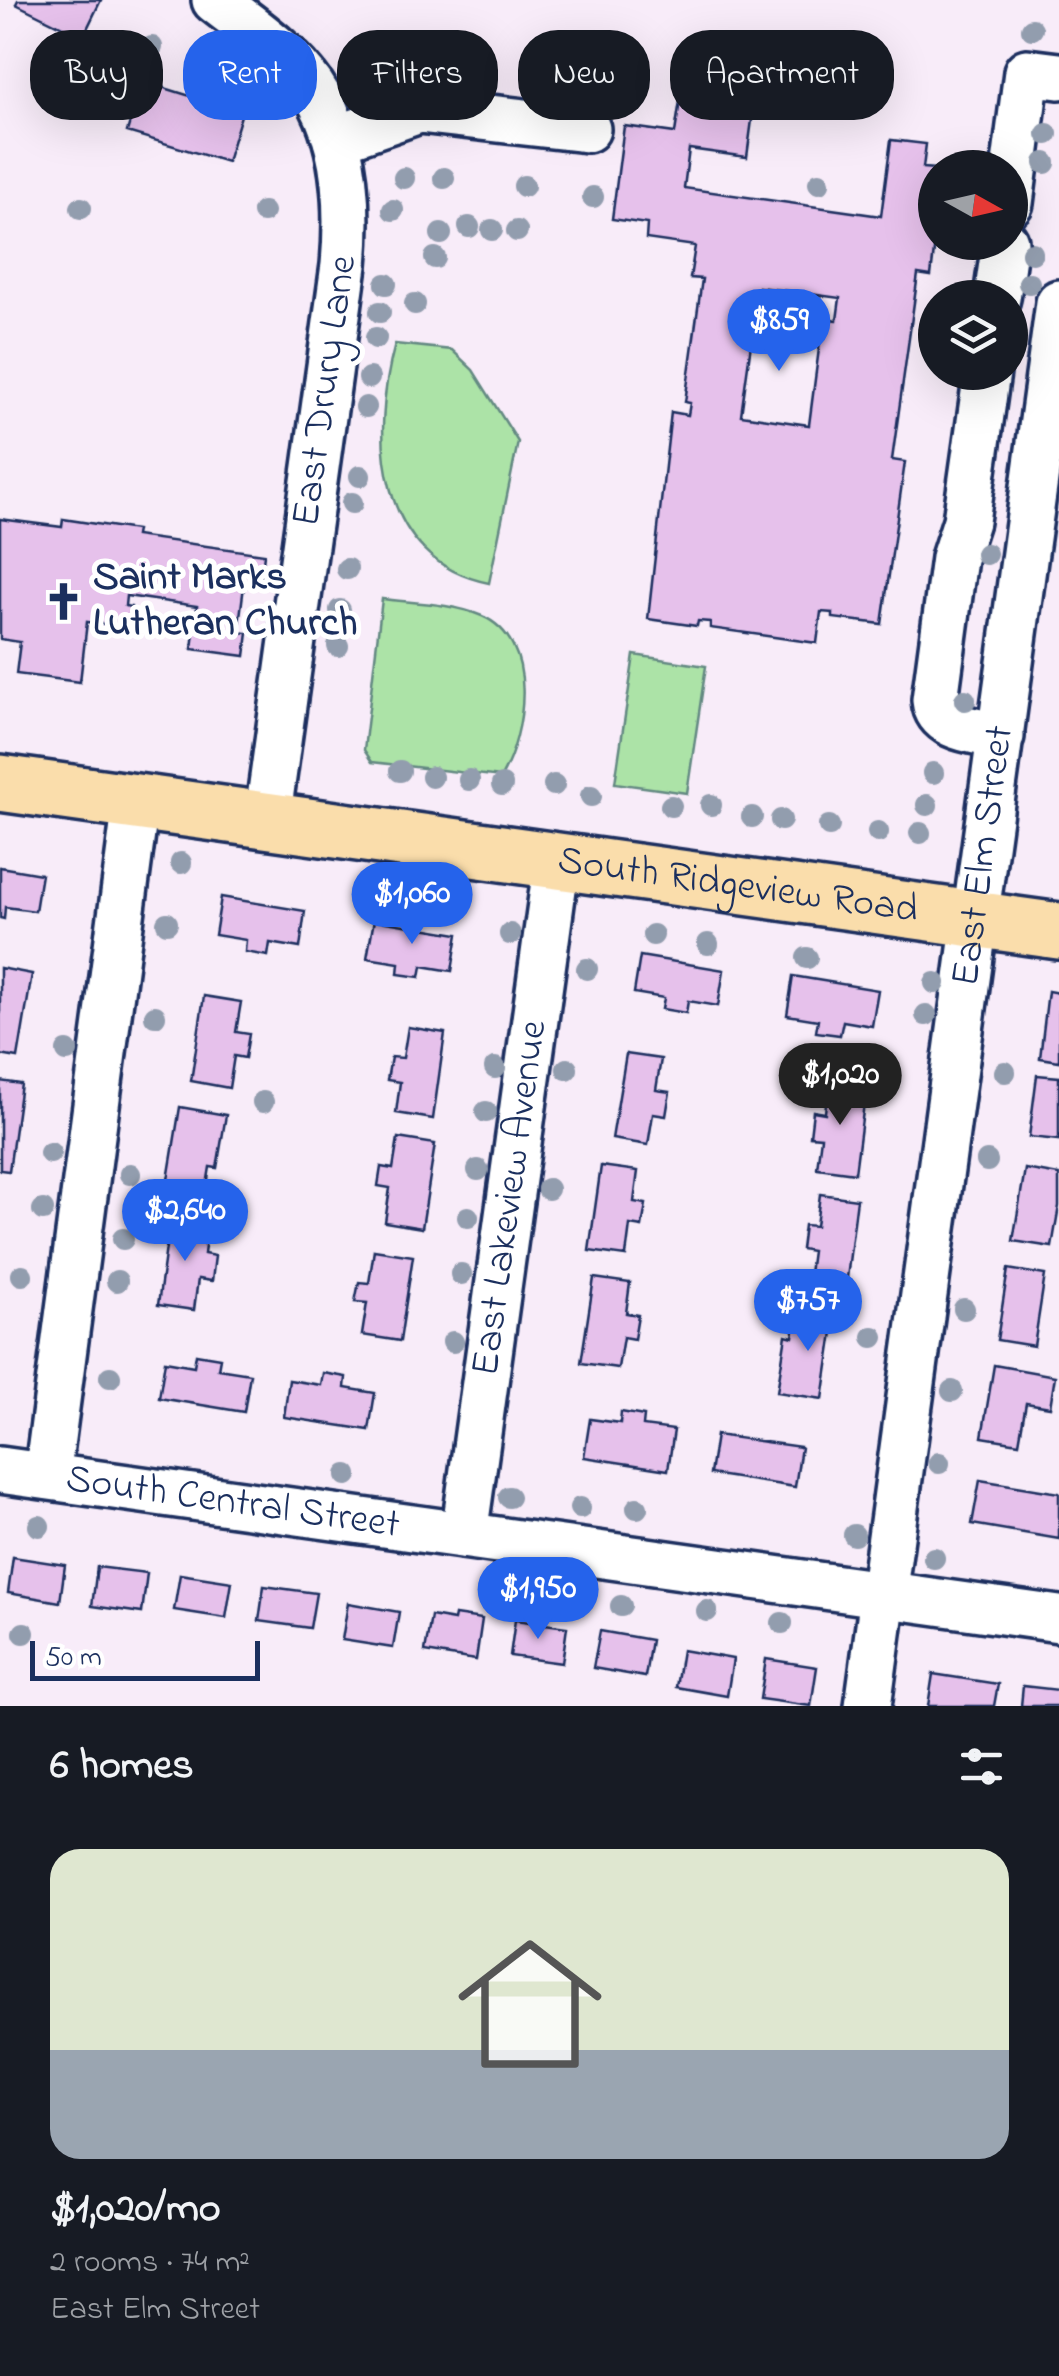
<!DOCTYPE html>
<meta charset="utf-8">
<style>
body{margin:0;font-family:"Indie Flower",sans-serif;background:#242831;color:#f1f3f6;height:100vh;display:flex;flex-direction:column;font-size:38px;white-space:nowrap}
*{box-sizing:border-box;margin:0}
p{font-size:32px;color:#9ea1a6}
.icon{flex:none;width:55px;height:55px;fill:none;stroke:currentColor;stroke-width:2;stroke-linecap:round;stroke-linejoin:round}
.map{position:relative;height:1706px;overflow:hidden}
.panel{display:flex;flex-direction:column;background:#171b24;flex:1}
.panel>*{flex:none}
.hud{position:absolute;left:30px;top:30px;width:1000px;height:90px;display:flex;gap:20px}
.needle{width:65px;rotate:98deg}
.tools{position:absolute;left:918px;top:150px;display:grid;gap:20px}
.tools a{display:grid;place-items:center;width:110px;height:110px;border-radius:50%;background:#171b24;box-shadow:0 10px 40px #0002;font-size:50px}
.scale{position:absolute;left:30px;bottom:25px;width:230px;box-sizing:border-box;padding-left:10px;border:5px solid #1b2f5e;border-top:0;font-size:28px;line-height:35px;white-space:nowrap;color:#1b2f5e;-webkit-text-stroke:8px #fff;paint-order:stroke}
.price{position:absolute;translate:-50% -85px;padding:0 22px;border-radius:35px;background:#2563eb;color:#fff;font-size:32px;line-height:65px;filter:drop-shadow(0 2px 5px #0008)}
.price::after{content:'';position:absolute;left:50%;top:60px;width:30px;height:22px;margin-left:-15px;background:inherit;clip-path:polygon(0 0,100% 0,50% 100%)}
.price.on{background:#222;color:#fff}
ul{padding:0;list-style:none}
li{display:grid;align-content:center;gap:20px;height:530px;padding:0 50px}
li span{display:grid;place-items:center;height:310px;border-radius:30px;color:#555}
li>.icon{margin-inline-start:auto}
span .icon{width:180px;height:180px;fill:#fffc;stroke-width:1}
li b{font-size:42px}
h2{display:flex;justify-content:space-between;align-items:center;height:120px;padding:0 50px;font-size:42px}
.pill{padding:0 35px;border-radius:40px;background:#171b24;box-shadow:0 10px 40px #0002;font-size:35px;line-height:90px}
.pill.on{background:#2563eb;color:#fff}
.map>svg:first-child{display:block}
.green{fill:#ace3a7;stroke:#648982;stroke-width:2.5}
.building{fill:#e6c1eb;stroke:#1b2f5e;stroke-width:2.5;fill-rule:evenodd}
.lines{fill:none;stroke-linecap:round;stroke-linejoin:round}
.minor-casing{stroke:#1b2f5e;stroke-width:52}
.major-casing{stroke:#1b2f5e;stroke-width:62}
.minor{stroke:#fff;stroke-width:45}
.major{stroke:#faddab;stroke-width:55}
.tree{fill:#929dae}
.labels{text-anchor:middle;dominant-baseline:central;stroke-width:10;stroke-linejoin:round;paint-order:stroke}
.street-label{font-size:40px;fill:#1b2f5e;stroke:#fff}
.poi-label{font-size:40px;font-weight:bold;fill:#1b2f5e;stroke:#fff;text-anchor:start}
</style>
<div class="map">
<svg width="1059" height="1706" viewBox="0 0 1059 1706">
<rect width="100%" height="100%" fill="#f8ecf9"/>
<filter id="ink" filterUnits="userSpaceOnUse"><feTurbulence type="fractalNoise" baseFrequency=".01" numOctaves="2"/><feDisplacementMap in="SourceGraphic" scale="20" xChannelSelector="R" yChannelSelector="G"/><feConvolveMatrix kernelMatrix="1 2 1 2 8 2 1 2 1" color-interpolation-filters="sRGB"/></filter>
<g filter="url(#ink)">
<!-- green -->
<path class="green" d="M395 344 452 350 473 370 518 442 489 583C377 561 370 435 395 344Z
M382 599C414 603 452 603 482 616 540 641 526 734 501 777L372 762 364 750Z
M634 655 706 666 687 793 615 783Z"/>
<!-- building -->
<path class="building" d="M18 0H101L83 37 16 4Z
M690 36 762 46 747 157 689 149 684 188 881 216 891 140 926 144 923 168 935 169V242L931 276 918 274 892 460 905 462 882 624 833 618V613L821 612 817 643 710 628V622L698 621 697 626 648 619 671 412 688 415 690 403 685 402 702 279 690 278 695 246 646 239 647 224 612 219 624 126 675 133ZM759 287 840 298 837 320 823 318 809 425 741 415Z
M142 81 242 112 227 162 127 132Z
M0 519 62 527 63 519 136 530 135 536 264 554 260 588 244 586 238 632 248 633 245 656 192 649 197 606 126 596 125 606 131 607 128 627 87 622 80 682 16 674 20 642 0 639Z
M0 867 41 874 35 911 5 907 4 919 0 918Z
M221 897 305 911 300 948 270 943 268 956 245 952 246 940 215 935Z
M374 920 458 934 452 971 422 966 420 977 398 974 399 963 367 958Z
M640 956 724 970 718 1006 688 1001 686 1013 662 1009 664 998 634 993Z
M0 968 32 974 18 1058 0 1055Z
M793 976 878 990 872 1026 843 1021 840 1035 816 1032 818 1020 787 1015Z
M1048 991 1059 993V1061L1040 1058Z
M204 996 241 1002 236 1032 249 1034 245 1058 234 1056 229 1088 191 1081Z
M408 1027 445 1033 433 1119 396 1113 400 1082 387 1080 391 1057 403 1058Z
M626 1054 661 1059 656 1090 670 1092 666 1116 653 1114 648 1145 612 1139Z
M1037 1075 1059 1077V1140L1029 1137Z
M0 1081 21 1084 9 1171 0 1170Z
M828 1083 866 1088 855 1173 817 1168 821 1137 810 1136 813 1111 825 1113Z
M180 1107 226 1115 217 1168 210 1167 205 1198 166 1192Z
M398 1138 435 1144 422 1228 385 1222 390 1188 378 1186 381 1167 393 1169Z
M601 1166 638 1171 634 1202 646 1204 642 1227 630 1225 626 1256 589 1251Z
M1025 1169 1059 1175V1206L1052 1247 1013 1241Z
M820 1194 857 1199 846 1286 808 1281 812 1251 801 1249 804 1225 816 1226Z
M170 1218 208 1222 204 1254 215 1256 212 1281 198 1279 194 1310 158 1305Z
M374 1250 413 1256 400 1341 362 1335 367 1303 355 1302 359 1282 369 1283Z
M1008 1269 1045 1275 1034 1346 997 1340Z
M594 1278 630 1283 626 1313 638 1315 634 1339 623 1337 618 1368 581 1363Z
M798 1306 836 1312 823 1399 777 1392 786 1335 793 1337Z
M196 1354 220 1358 218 1369 250 1374 244 1412 159 1398 165 1361 194 1366Z
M994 1365 1055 1376 1050 1407 1026 1403 1019 1443 982 1437Z
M323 1373 346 1377 345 1388 375 1393 369 1430 284 1417 289 1380 321 1385Z
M621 1412 644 1416 643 1426 674 1430 668 1470 584 1457 590 1419 620 1423Z
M716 1435 801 1447 795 1487 710 1474Z
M980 1480 1059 1493V1539L972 1524Z
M13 1557 65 1565 60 1602 8 1593Z
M97 1567 147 1573 142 1613 92 1606Z
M180 1574 232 1582 226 1618 174 1610Z
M264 1586 316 1593 310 1628 259 1621Z
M348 1603 399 1612 393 1648 342 1640Z
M455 1615 482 1619 476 1660 425 1652 431 1616 454 1620Z
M515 1620 567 1627 562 1663 510 1656Z
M600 1631 651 1640 645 1677 593 1668Z
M682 1650 733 1659 727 1696 676 1687Z
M766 1659 817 1667 811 1706 760 1699Z
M933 1674 998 1684 994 1706H928Z
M1023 1686 1059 1690V1706H1021Z"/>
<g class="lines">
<defs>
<g id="minor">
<path d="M215 0C248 26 287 51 312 87 346 137 349 208 344 265L267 821"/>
<path d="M336 139 419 110 587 129"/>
<path d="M1010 203 1027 72 1059 76"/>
<path d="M997 298 1005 242"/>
<path d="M987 372 966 521 954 558 935 700C938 730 976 730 1001 736"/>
<path id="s1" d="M0 1470 1059 1619"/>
<path d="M47 1476 136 803"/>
<path id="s2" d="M464 1535 557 860"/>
<path id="s3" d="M868 1706 1059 303"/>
</g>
<g id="major">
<path id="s4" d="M0 783 1059 931"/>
</g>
</defs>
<!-- minor casing -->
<use href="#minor" class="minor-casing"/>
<!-- major casing -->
<use href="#major" class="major-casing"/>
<!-- minor -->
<use href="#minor" class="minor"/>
<!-- major -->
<use href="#major" class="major"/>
</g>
<!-- trees -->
<g class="tree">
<circle cx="1032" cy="29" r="11"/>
<circle cx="152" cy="47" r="11"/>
<circle cx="208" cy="74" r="11"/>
<circle cx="1047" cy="134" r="11"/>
<circle cx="1045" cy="163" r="11"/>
<circle cx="404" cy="178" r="11"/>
<circle cx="444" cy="178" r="11"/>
<circle cx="819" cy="183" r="11"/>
<circle cx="524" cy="186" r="11"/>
<circle cx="593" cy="197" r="11"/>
<circle cx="81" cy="208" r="11"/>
<circle cx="393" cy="210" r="11"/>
<circle cx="263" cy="212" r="11"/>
<circle cx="469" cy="227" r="11"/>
<circle cx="492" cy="230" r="11"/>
<circle cx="517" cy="231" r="11"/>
<circle cx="441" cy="234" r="11"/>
<circle cx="1032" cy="253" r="11"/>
<circle cx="435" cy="258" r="11"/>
<circle cx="1029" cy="283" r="11"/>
<circle cx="386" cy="284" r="11"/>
<circle cx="415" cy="304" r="11"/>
<circle cx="380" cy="312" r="11"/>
<circle cx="376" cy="338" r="11"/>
<circle cx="369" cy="378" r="11"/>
<circle cx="366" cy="407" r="11"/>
<circle cx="360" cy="476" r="11"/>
<circle cx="352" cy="503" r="11"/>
<circle cx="986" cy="554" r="11"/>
<circle cx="347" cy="569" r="11"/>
<circle cx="340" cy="610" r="11"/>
<circle cx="338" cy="646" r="11"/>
<circle cx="965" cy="700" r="11"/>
<circle cx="400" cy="771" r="11"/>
<circle cx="933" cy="773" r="11"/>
<circle cx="432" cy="777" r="11"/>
<circle cx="469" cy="780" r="11"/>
<circle cx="502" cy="785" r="11"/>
<circle cx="554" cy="785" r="11"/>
<circle cx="591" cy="796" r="11"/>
<circle cx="711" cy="805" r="11"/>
<circle cx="927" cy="805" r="11"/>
<circle cx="671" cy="806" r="11"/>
<circle cx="752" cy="817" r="11"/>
<circle cx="781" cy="820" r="11"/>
<circle cx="829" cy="826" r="11"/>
<circle cx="878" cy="832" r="11"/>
<circle cx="920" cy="833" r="11"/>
<circle cx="181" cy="863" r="11"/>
<circle cx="443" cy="904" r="11"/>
<circle cx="167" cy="923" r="11"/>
<circle cx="510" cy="934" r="11"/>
<circle cx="653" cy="935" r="11"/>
<circle cx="708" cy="944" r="11"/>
<circle cx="807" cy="958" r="11"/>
<circle cx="587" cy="969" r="11"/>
<circle cx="935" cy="983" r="11"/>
<circle cx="926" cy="1015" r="11"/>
<circle cx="155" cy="1016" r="11"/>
<circle cx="67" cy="1051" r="11"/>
<circle cx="495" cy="1068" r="11"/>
<circle cx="567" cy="1069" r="11"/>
<circle cx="1005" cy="1072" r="11"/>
<circle cx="263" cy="1102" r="11"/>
<circle cx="486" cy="1112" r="11"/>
<circle cx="50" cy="1153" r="11"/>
<circle cx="987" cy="1161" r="11"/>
<circle cx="478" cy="1170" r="11"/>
<circle cx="130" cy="1174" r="11"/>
<circle cx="548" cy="1189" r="11"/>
<circle cx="43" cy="1210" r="11"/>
<circle cx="468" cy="1217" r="11"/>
<circle cx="123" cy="1239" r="11"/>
<circle cx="461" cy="1274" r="11"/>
<circle cx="22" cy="1275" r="11"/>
<circle cx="117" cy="1281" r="11"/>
<circle cx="964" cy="1309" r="11"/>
<circle cx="873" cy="1337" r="11"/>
<circle cx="453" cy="1342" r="11"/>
<circle cx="110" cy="1377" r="11"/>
<circle cx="952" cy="1391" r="11"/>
<circle cx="939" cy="1463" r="11"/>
<circle cx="347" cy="1475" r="11"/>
<circle cx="509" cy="1497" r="11"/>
<circle cx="580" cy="1508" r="11"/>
<circle cx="637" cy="1508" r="11"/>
<circle cx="39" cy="1526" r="11"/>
<circle cx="854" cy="1535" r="11"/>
<circle cx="934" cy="1558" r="11"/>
<circle cx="561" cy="1581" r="11"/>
<circle cx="621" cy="1606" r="11"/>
<circle cx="707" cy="1611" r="11"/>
<circle cx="782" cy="1623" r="11"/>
<circle cx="24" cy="1633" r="11"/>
</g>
</g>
<!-- icons -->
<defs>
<symbol id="church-bare" viewBox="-9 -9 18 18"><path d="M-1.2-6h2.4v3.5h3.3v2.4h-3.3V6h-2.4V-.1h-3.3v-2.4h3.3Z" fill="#1b2f5e" stroke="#fff" stroke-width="2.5" paint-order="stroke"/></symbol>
</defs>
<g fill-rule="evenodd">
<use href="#church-bare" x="36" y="574" width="55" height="55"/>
</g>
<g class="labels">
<!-- street labels -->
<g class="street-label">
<text transform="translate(326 391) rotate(-82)">East Drury Lane</text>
<text stroke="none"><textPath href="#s3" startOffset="858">East Elm Street</textPath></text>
<text stroke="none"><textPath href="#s4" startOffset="745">South Ridgeview Road</textPath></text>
<text stroke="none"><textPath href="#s2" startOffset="340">East Lakeview Avenue</textPath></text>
<text stroke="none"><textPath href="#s1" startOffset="235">South Central Street</textPath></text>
</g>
<!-- poi labels -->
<g class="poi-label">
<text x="93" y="578">Saint Marks<tspan x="93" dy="46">Lutheran Church</tspan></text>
</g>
</g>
</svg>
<div class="tools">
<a><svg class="needle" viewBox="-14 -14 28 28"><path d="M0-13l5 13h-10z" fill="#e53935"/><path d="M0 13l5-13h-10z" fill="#9ea1a6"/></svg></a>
<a><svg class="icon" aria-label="layers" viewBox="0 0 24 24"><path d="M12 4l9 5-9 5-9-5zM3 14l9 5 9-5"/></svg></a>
</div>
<div class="scale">50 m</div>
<b class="price" style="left:779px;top:374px">$859</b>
<b class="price" style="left:412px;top:947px">$1,060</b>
<b class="price on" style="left:840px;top:1128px">$1,020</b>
<b class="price" style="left:185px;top:1264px">$2,640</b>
<b class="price" style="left:808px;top:1354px">$757</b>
<b class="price" style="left:538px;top:1642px">$1,950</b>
<div class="hud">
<a class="pill">Buy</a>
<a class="pill on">Rent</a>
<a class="pill">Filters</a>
<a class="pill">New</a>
<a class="pill">Apartment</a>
</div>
</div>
<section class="panel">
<h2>6 homes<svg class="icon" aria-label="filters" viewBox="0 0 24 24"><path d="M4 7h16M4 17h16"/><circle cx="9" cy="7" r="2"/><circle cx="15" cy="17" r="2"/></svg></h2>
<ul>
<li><span style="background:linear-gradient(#dfe7d0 65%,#9aa5b1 0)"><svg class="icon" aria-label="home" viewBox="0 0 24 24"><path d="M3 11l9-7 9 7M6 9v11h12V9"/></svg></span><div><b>$1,020/mo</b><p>2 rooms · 74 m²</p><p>East Elm Street</p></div></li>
</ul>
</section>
